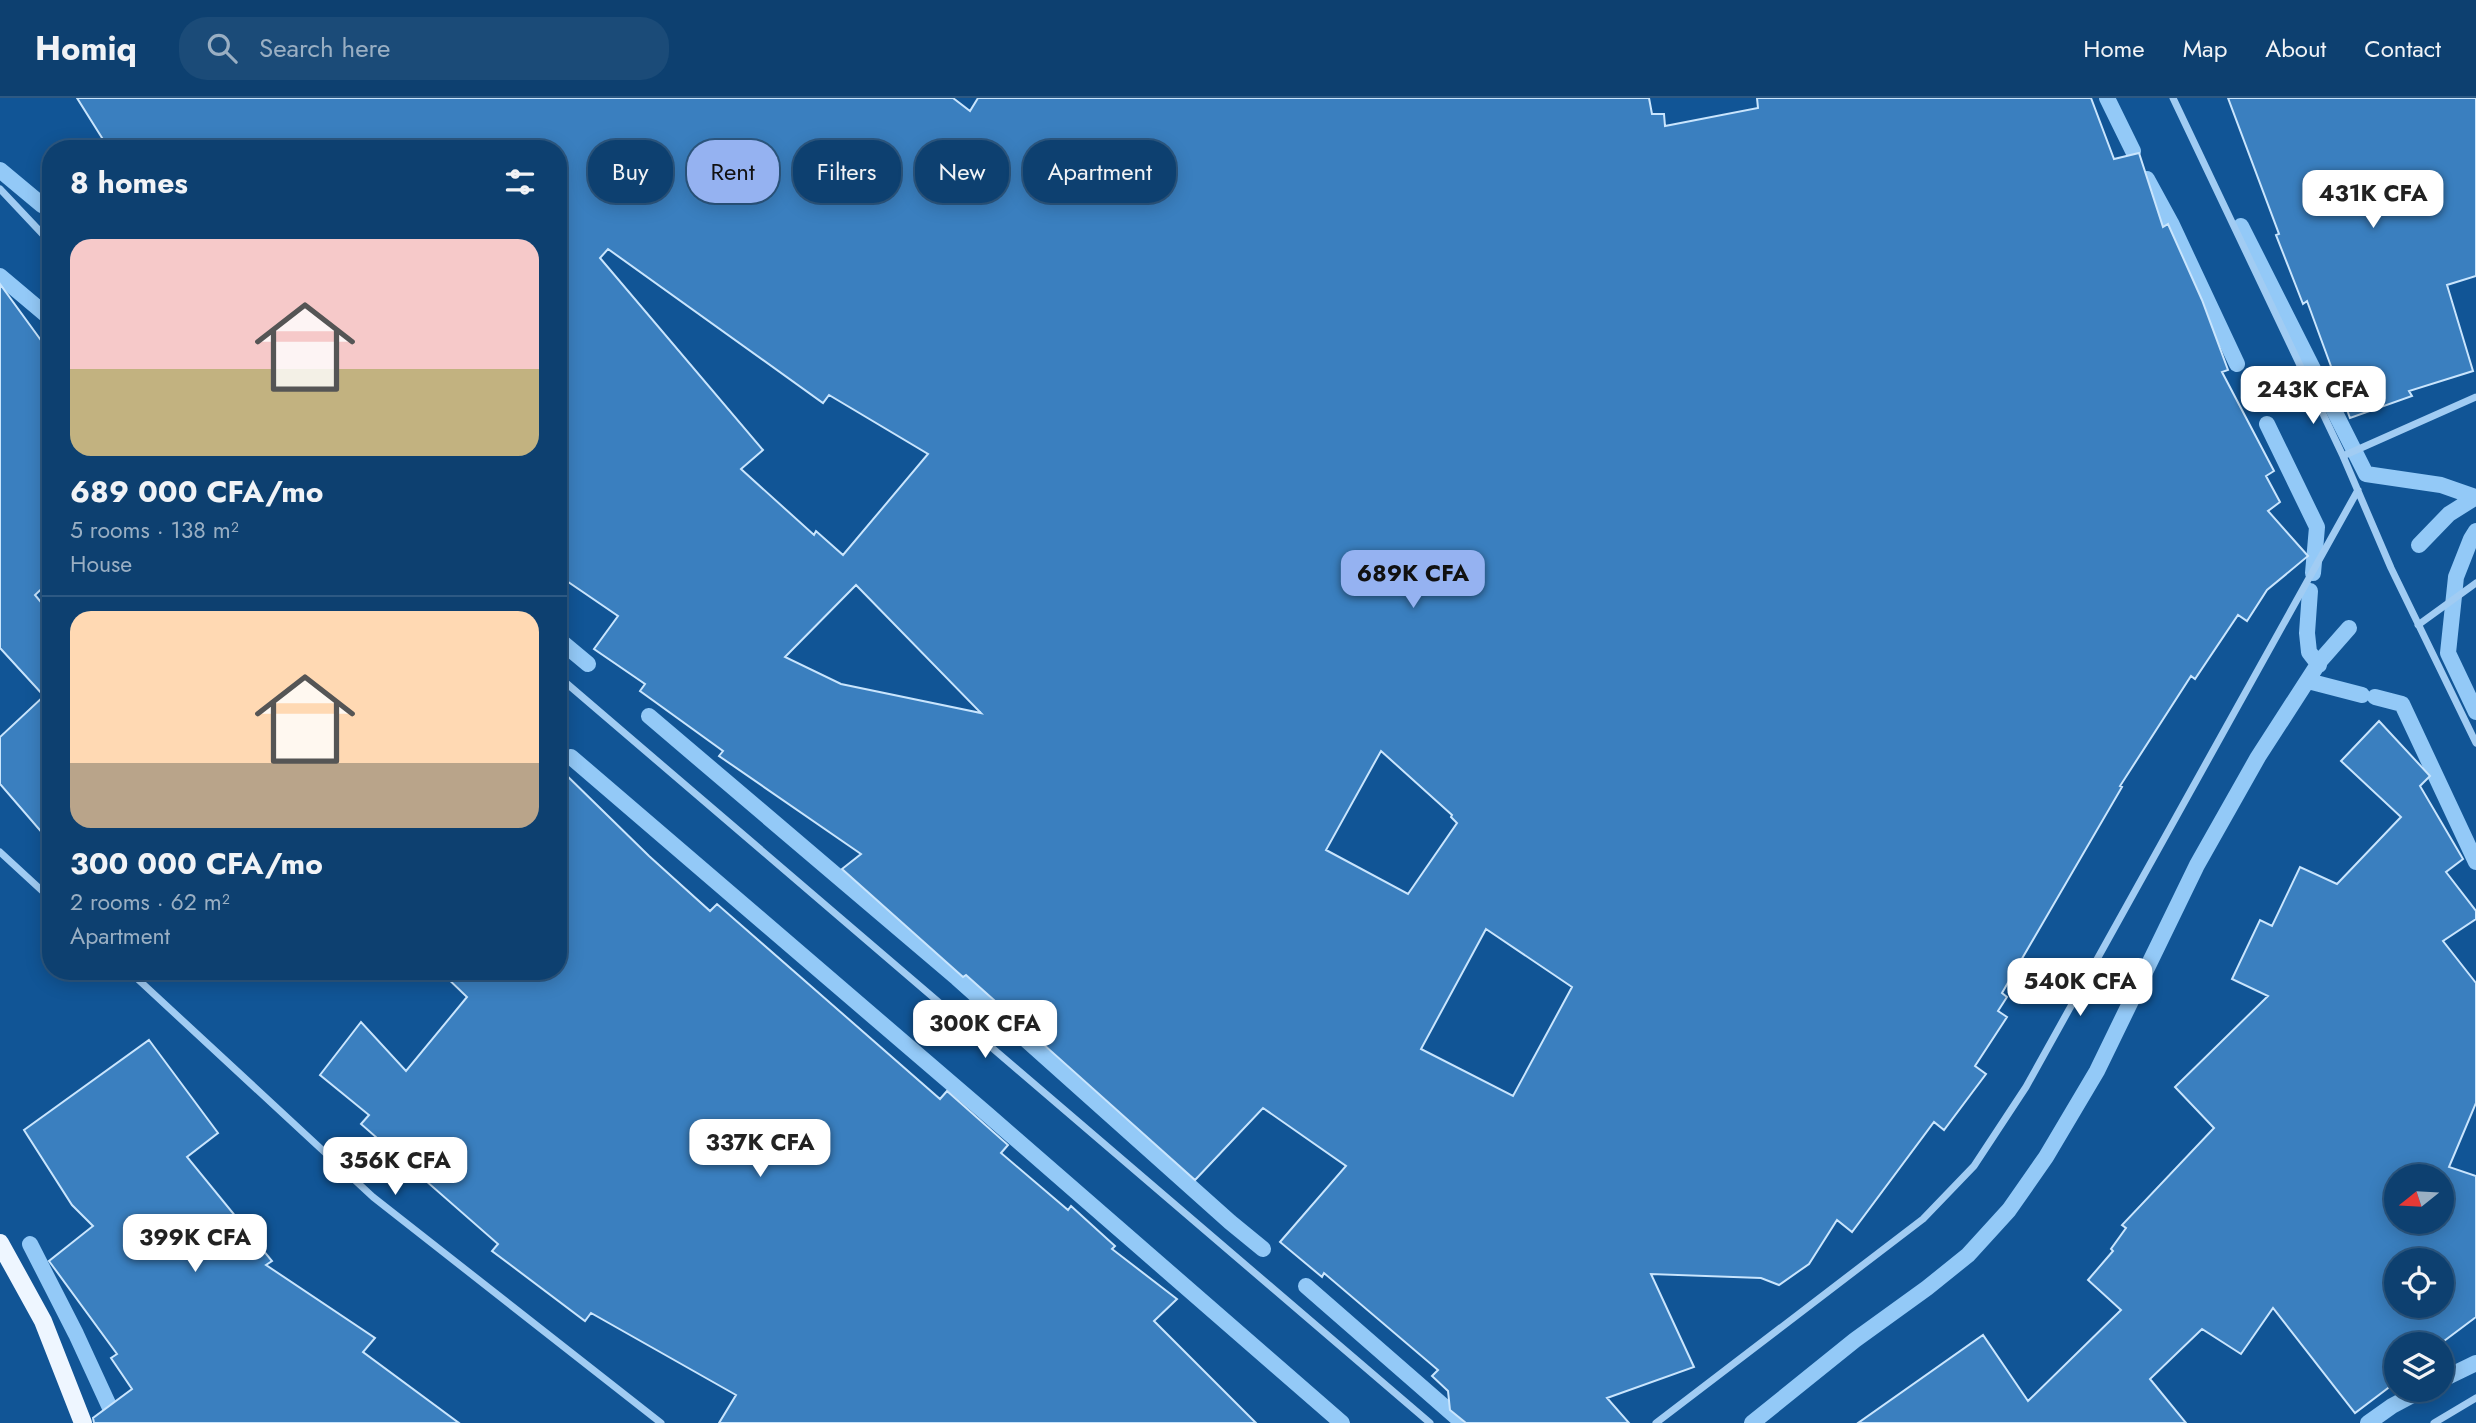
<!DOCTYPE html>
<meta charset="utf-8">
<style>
body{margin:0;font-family:Jost,sans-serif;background:#1b4b78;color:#f1f3f6;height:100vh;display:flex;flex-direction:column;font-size:26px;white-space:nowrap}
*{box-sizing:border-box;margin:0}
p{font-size:23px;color:#9aafc3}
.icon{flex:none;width:38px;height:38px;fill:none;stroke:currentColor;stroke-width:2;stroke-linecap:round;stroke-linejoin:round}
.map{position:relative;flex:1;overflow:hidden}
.drawer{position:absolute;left:42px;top:42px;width:525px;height:840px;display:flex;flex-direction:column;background:#0d4070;border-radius:28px;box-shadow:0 4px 18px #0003,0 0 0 2px #2d5983}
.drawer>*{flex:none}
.guide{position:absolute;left:588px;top:42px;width:665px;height:63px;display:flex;gap:14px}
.needle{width:46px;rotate:252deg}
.fabs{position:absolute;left:2384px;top:1066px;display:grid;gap:14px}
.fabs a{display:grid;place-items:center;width:70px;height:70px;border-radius:50%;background:#0d4070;box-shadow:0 4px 18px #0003,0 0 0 2px #2d5983;font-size:35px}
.price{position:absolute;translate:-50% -60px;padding:0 16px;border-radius:14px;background:#fff;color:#222;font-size:23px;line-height:46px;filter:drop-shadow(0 2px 4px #0008)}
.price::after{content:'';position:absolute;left:50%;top:42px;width:21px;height:16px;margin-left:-10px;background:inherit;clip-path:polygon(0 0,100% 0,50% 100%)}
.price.current{background:#95b2f1;color:#111}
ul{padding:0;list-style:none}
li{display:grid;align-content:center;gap:14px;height:371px;padding:0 28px}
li+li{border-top:2px solid #2d5983}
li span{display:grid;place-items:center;height:217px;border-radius:21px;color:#555}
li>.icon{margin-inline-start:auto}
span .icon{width:126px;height:126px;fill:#fffc;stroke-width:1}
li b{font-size:30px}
h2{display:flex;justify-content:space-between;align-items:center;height:84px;padding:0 28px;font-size:30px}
.pill{padding:0 24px;border-radius:28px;background:#0d4070;box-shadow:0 4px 18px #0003,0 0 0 2px #2d5983;font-size:24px;line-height:63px}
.pill.current{background:#95b2f1;color:#111}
header{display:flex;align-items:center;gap:42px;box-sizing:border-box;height:98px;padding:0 35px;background:#0d4070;border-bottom:2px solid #2d5983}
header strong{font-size:33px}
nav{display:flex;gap:38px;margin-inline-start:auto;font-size:24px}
.search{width:490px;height:63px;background:#1b4b78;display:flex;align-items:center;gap:18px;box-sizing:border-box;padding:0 24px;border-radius:28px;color:#9aafc3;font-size:26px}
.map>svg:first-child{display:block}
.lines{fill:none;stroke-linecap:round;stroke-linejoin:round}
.stream{stroke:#93c9f7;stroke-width:16}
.building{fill:#3a7fbf;stroke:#c9e5fd;stroke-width:2;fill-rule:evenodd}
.minor{stroke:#a1ccf3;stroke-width:7}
.primary{stroke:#eef6ff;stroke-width:18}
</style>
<header>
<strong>Homiq</strong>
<div class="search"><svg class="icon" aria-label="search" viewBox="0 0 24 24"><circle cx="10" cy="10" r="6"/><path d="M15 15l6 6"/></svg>Search here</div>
<nav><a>Home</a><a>Map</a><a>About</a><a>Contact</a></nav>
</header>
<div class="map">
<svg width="2476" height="1325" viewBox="0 0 2476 1325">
<rect width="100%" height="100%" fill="#115596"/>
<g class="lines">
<!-- stream -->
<path class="stream" d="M2107 0 2133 53
M0 72 42 107
M2147 81 2171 125 2237 266
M2241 128 2366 376 2441 387 2475 399
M0 178 51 221
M2267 326 2317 429 2313 475
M2476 433 2471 441 2456 479 2448 555 2476 614
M2419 447 2449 416 2476 399
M2310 493 2307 535 2309 554 2319 567
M558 541 588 566
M2308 583 2362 597
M2375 599 2402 606 2476 764
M649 618 957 880 1230 1124 1263 1151
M571 659 987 1016 1342 1325
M30 1146 76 1236 117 1325
M1306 1188 1463 1325
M2441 1282 2476 1265
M1752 1325 1855 1242 1927 1190 1968 1157 2009 1112 2046 1059 2097 973 2197 767 2258 659 2320 563 2349 530
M2368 1325 2392 1308 2422 1292"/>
</g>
<!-- building -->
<path class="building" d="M77 0H953L970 13 978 0H1649L1652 16H1664L1665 28 1758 10 1757 0H2091L2114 61 2139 55 2163 129 2168 126 2202 202 2228 272 2222 274 2274 373 2266 378 2280 404 2268 413 2308 458 2267 492 2247 523 2238 517 2195 581 2191 578 2120 688 2122 689 2002 895 2007 899 1998 913 2007 919 1975 968 1986 976 1944 1032 1934 1024 1852 1134 1837 1122 1809 1166 1779 1187 1761 1180 1651 1176 1694 1269 1607 1300 1629 1325H1466L1450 1312 1448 1293 1432 1278 1438 1272 1324 1175 1322 1179 1280 1144 1346 1068 1263 1010 1195 1082 966 877 963 879 842 771 861 756 719 658 723 653 640 593 645 586 594 551 618 518 558 477V51H109ZM608 151 823 305 829 297 928 356 843 457 816 433 814 437 741 371 763 352 600 160ZM856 487 981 615 841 586 785 559ZM1381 653 1452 717 1451 719 1457 725 1408 796 1326 752ZM1486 831 1572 889 1513 998 1421 951Z
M2228 0H2476V178L2447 187 2473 273 2409 293 2412 298 2350 320 2307 203 2303 206 2276 137 2279 136Z
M0 186 51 256V482L35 497 51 516V745L0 686V639L44 598 0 550Z
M2379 623 2430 678 2420 688 2463 761 2446 774 2476 813V821L2443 843 2476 885V1005L2449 1069 2476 1078V1219L2440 1246H2396V1284L2355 1315 2273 1210 2241 1256 2202 1231 2150 1281 2186 1325H1858L1983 1237 2028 1303 2121 1212 2088 1182 2113 1153 2111 1151 2126 1130 2122 1127 2214 1030 2175 989 2268 898 2232 881 2260 822 2272 828 2300 769 2337 786 2401 719 2341 663ZM2396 1078H2441V1124H2396ZM2396 1162H2441V1208H2396Z
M558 669 649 758 710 813 717 806 940 1001 947 993 1008 1047 1001 1055 1068 1112 1071 1108 1115 1148 1112 1151 1177 1201 1154 1223 1256 1325H719L736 1297 591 1215 585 1223 492 1153 498 1146 361 1026 369 1017 320 977 361 924 406 973 467 899 440 873H558Z
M149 942 218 1035 187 1059 272 1163 266 1167 375 1240 363 1254 459 1325H94L93 1320 132 1291 111 1260 117 1256 49 1163 93 1128 72 1107 24 1032Z"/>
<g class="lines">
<!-- minor -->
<path class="minor" d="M2173 0 2343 358 2391 470 2476 645
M0 91 51 145
M2343 358 2476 299
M2418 527 2476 485
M558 578 1430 1325
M0 754 51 801
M129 873 373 1099 661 1325
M1656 1325 1923 1121 1974 1068 2026 989 2358 392
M2434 1325 2476 1300"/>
<!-- primary -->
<path class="primary" d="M0 1145 43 1223 83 1325"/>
</g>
</svg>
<div class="fabs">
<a><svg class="needle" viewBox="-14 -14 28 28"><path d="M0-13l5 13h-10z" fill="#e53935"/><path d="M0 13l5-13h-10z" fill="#9aafc3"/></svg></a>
<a><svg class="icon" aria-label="locate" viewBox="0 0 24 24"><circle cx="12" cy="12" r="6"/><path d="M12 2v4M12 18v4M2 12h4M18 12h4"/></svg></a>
<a><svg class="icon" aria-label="layers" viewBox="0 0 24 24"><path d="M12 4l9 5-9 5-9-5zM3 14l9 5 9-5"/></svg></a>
</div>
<b class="price" style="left:2373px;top:132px">431K CFA</b>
<b class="price" style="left:2313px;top:328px">243K CFA</b>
<b class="price current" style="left:1413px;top:512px">689K CFA</b>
<b class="price" style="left:2080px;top:920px">540K CFA</b>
<b class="price" style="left:985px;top:962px">300K CFA</b>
<b class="price" style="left:760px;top:1081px">337K CFA</b>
<b class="price" style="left:395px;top:1099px">356K CFA</b>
<b class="price" style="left:195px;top:1176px">399K CFA</b>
<div class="guide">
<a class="pill">Buy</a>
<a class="pill current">Rent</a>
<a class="pill">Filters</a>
<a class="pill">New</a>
<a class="pill">Apartment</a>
</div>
<section class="drawer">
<h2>8 homes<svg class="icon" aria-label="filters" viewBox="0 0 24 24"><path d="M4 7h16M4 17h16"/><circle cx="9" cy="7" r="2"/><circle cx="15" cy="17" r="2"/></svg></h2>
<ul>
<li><span style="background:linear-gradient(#f6c9c9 60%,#c2b280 0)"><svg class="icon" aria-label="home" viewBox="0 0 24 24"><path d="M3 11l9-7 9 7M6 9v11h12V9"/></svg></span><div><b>689 000 CFA/mo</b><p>5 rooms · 138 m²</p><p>House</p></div></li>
<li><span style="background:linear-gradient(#ffd9b3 70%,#b9a48a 0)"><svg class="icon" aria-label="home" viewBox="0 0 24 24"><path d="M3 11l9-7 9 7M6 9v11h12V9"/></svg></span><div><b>300 000 CFA/mo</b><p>2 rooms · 62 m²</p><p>Apartment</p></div></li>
</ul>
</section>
</div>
